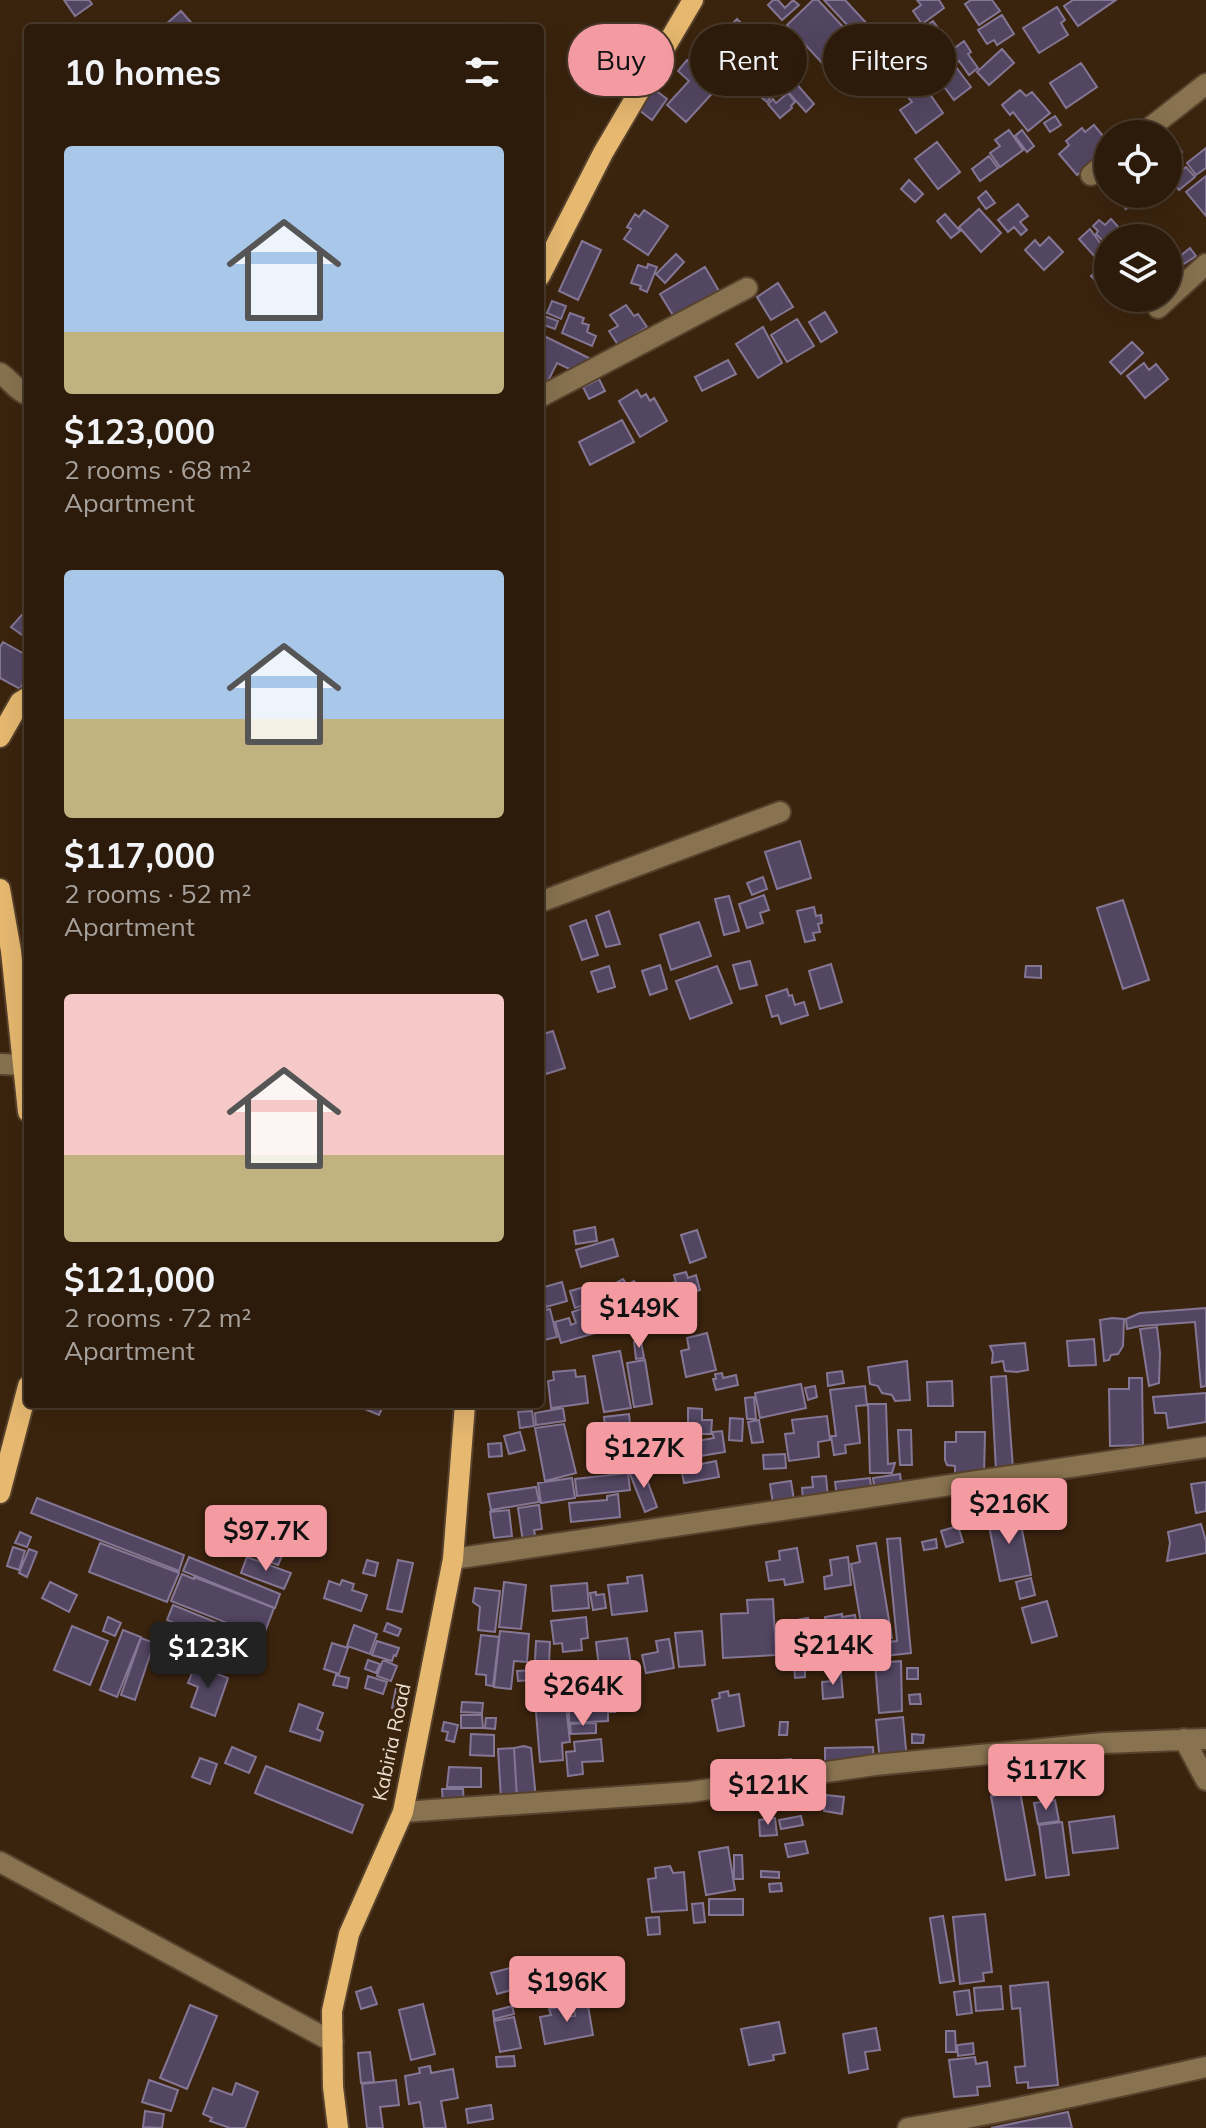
<!DOCTYPE html>
<meta charset="utf-8">
<style>
body{margin:0;font-family:Mulish,sans-serif;background:#342413;color:#f1f3f6;height:100vh;display:flex;flex-direction:column;font-size:30px;white-space:nowrap}
*{box-sizing:border-box;margin:0}
p{font-size:26px;color:#a6a19c}
.icon{flex:none;width:44px;height:44px;fill:none;stroke:currentColor;stroke-width:2;stroke-linecap:round;stroke-linejoin:round}
.map{position:relative;flex:1;overflow:hidden}
.details{position:absolute;left:24px;top:24px;width:520px;height:1384px;display:flex;flex-direction:column;background:#2c1b0a;border-radius:8px;box-shadow:0 8px 32px #0002,0 0 0 2px #48392b}
.details>*{flex:none}
.guide{position:absolute;left:568px;top:24px;width:518px;height:72px;display:flex;gap:16px}
.controls{position:absolute;left:1094px;top:120px;display:grid;gap:16px}
.controls a{display:grid;place-items:center;width:88px;height:88px;border-radius:50%;background:#2c1b0a;box-shadow:0 8px 32px #0002,0 0 0 2px #48392b;font-size:40px}
.price{position:absolute;translate:-50% -68px;padding:0 18px;border-radius:8px;background:#f49aa1;color:#111;font-size:26px;line-height:52px;filter:drop-shadow(0 2px 4px #0008)}
.price::after{content:'';position:absolute;left:50%;top:48px;width:24px;height:18px;margin-left:-12px;background:inherit;clip-path:polygon(0 0,100% 0,50% 100%)}
.price.on{background:#222;color:#fff}
ul{padding:0;list-style:none}
li{display:grid;align-content:center;gap:16px;height:424px;padding:0 40px}
li span{display:grid;place-items:center;height:248px;border-radius:8px;color:#555}
li>.icon{margin-inline-start:auto}
span .icon{width:144px;height:144px;fill:#fffc;stroke-width:1}
li b{font-size:34px}
h2{display:flex;justify-content:space-between;align-items:center;height:96px;padding:0 40px;font-size:34px}
.chip{padding:0 28px;border-radius:36px;background:#2c1b0a;box-shadow:0 8px 32px #0002,0 0 0 2px #48392b;font-size:28px;line-height:72px}
.chip.on{background:#f49aa1;color:#111}
.map>svg:first-child{display:block}
.building{fill:#534662;stroke:#847695;stroke-width:2}
.lines{fill:none;stroke-linecap:round;stroke-linejoin:round}
.minor-casing{stroke:#57422d;stroke-width:24}
.major-casing{stroke:#57422d;stroke-width:24}
.minor{stroke:#88724f;stroke-width:20}
.major{stroke:#e7b970;stroke-width:20}
.labels{text-anchor:middle;dominant-baseline:central;stroke-width:6;stroke-linejoin:round;paint-order:stroke}
.street-label{font-size:20px;fill:#edddd0;stroke:#3b240e}
</style>
<div class="map">
<svg width="1206" height="2128" viewBox="0 0 1206 2128">
<rect width="100%" height="100%" fill="#3b240e"/>
<!-- building -->
<path class="building" d="M64 0H89L92 4 75 16Z
M773 0H778L785 8 793 0 799 5 782 20 768 5Z
M813 0H818L859 44 862 41 824 0H845L883 41 867 56 859 48 850 57 854 62 836 78 787 25Z
M917 0H939L944 8 922 24 913 11 921 5Z
M971 0H992L1000 11 979 25 965 4Z
M1073 0H1116L1078 26 1064 6Z
M1057 7 1065 20 1061 23 1068 35 1039 53 1023 28Z
M181 11 196 28H167L165 25Z
M1002 15 1014 34 997 45 994 40 987 44 978 30Z
M737 19 757 39 723 73 703 53Z
M933 21 943 35 896 67 897 69 877 83 864 64 881 53 882 55Z
M964 41 971 52 968 54 978 68 969 75 959 61 955 63 948 53Z
M932 47 940 60 918 74 922 80 910 88 898 69Z
M1002 49 1014 63 989 85 977 72Z
M687 60 718 87 686 122 667 105 689 81 678 71Z
M953 63 971 87 954 100 936 76Z
M1081 63 1097 87 1066 108 1050 83Z
M763 65 779 79 775 84 779 87 767 102 741 81 751 69 757 73Z
M788 74 814 104 806 112 779 82Z
M919 88 923 94 927 90 943 113 916 133 900 110 912 102 907 96Z
M654 89 667 99 652 120 639 110Z
M1020 90 1026 96 1032 92 1050 113 1028 131 1013 112 1010 115 1002 105Z
M788 93 795 102 791 106 792 108 780 118 768 104 773 99 776 103Z
M1055 116 1061 125 1050 132 1044 123Z
M1094 125 1108 142V149L1077 175 1059 154 1069 145 1066 141 1082 128 1085 132Z
M1009 130 1023 150 1000 167 990 153 1000 146 995 140Z
M1022 130 1034 146 1027 152 1015 136Z
M1170 133 1182 152 1168 161V134Z
M937 142 960 172 938 189 915 159Z
M1206 148V168L1196 175 1187 163Z
M989 156 998 168 980 181 972 169Z
M1186 167 1195 177 1179 190 1170 179Z
M1206 176V216L1186 192Z
M909 180 923 194 915 202 901 189Z
M986 191 995 203 986 209 978 198Z
M1115 194H1139L1141 197 1126 209Z
M1018 204 1028 216 1020 222 1027 230 1021 235 1014 227 1008 232 998 220Z
M979 209 1001 233 981 252 959 227Z
M644 210 668 226 648 255 624 239 631 229 627 227 635 214 639 217Z
M945 214 960 231 951 238 937 221Z
M1111 219 1122 231 1114 238H1108V246L1096 234 1098 231 1093 226 1099 220 1105 225Z
M1090 229 1106 251 1097 259 1079 239Z
M1049 237 1063 252 1044 270 1025 250 1035 240 1040 246Z
M582 241 601 250 578 300 559 291Z
M1190 248 1196 256 1184 264 1179 257Z
M676 254 684 262 665 283 656 274Z
M1108 261V294L1091 276Z
M648 264 657 267 647 292 640 289 641 286 631 283 638 265 647 268Z
M705 267 719 291 674 317 660 294Z
M778 283 793 307 771 320 757 297Z
M1112 298H1136L1123 310Z
M552 301 566 306 561 319 547 313Z
M626 305 634 316 638 314 647 327 618 345 609 331 618 326 610 315Z
M825 312 837 332 821 342 809 322Z
M570 313 584 318 582 323 589 325 587 332 596 336 592 346 562 333Z
M544 316 558 321 555 329 541 324Z
M797 319 814 346 787 362 771 335Z
M763 327 782 363 758 378 736 344Z
M540 334 593 360 576 372 557 363 543 391 540 390Z
M1132 342 1143 353 1121 374 1110 362Z
M728 360 736 374 702 391 695 377Z
M1144 363 1149 370 1156 364 1168 379 1145 398 1127 376Z
M599 379 605 391 589 399 583 387Z
M637 390 641 397 646 394 650 401 654 398 667 421 640 437 619 401Z
M622 420 634 442 590 465 579 442Z
M28 608V628L22 635 11 627Z
M3 642 28 656V674L20 689 0 678V647Z
M800 841 811 878 777 889 765 852Z
M763 877 767 889 752 895 747 883Z
M764 895 769 910 760 913 763 923 747 928 739 904Z
M729 896 739 931 724 935 715 899Z
M1123 900 1149 980 1123 989 1097 908Z
M814 907 816 916 821 915 822 923 818 924 820 932 813 933 815 940 805 942 797 911Z
M609 911 620 944 606 947 596 916Z
M586 920 598 955 582 960 570 926Z
M699 922 711 956 671 970 660 935Z
M750 961 757 985 740 989 733 965Z
M831 964 842 1002 820 1009 809 971Z
M660 965 667 989 650 995 642 971Z
M609 966 615 987 598 992 591 972Z
M717 966 732 1003 690 1019 676 981Z
M1026 966H1041V978L1025 977Z
M787 989 789 996 792 995 795 1005 804 1002 808 1015 781 1024 778 1015 772 1017 766 996Z
M553 1031 565 1068 546 1074 540 1055V1035Z
M595 1227 597 1241 576 1244 574 1231Z
M697 1230 706 1257 690 1263 681 1235Z
M613 1239 618 1256 581 1267 576 1250Z
M686 1272 688 1278 696 1275 700 1290 670 1298 666 1284 676 1282 674 1275Z
M623 1279 627 1285 634 1281 646 1302 622 1316 607 1288Z
M562 1282 567 1301 546 1307 541 1288Z
M588 1286 592 1296 595 1294 597 1301 575 1308 570 1291Z
M587 1307 595 1333 561 1343 555 1322 569 1318 571 1325 576 1323 572 1312Z
M1206 1308V1386L1201 1387 1195 1322 1140 1326 1127 1329 1126 1319 1140 1313Z
M550 1309 557 1337 540 1341V1333L542 1332 540 1311Z
M1112 1318 1124 1319 1123 1346 1118 1354 1111 1355 1109 1360 1104 1361 1100 1320Z
M1157 1327 1160 1353 1159 1383 1149 1386 1140 1329Z
M707 1333 716 1370 686 1377 681 1351 689 1349 687 1338Z
M1094 1339 1096 1365 1069 1366 1067 1341Z
M641 1341 644 1358 636 1359 634 1342Z
M1025 1343 1028 1370 1017 1372 1005 1371 1003 1361 992 1363 993 1353 990 1346Z
M620 1351 631 1408 604 1412 593 1356Z
M645 1360 652 1404 634 1407 627 1363Z
M907 1361 910 1400 895 1401 892 1395 882 1393 878 1386 870 1384 868 1367Z
M575 1370 576 1377 585 1376 588 1403 551 1408 548 1381 554 1380 553 1372Z
M842 1371 844 1383 828 1386 827 1373Z
M722 1373 723 1378 736 1375 738 1385 716 1390 713 1379H716L715 1374Z
M1006 1376 1013 1468 996 1471 991 1377Z
M1129 1378H1142L1143 1445 1110 1446 1109 1389H1129Z
M952 1381 953 1406H928L927 1382Z
M801 1384 806 1408 760 1418 755 1393Z
M815 1386 817 1397 808 1400 805 1388Z
M865 1386 867 1405 856 1406 860 1443 845 1445 846 1453 834 1455 831 1436H836L830 1390Z
M1206 1393V1422L1168 1428 1166 1413H1155L1153 1397Z
M754 1397 756 1419H747L745 1398Z
M353 1404H384L379 1415Z
M868 1404H886L888 1464 895 1463 892 1473H870Z
M563 1408 565 1421 536 1425 535 1413Z
M688 1408 702 1409V1420H712L711 1434H698L699 1426H688Z
M532 1411 534 1426 520 1428 518 1412Z
M629 1414 632 1442 607 1445 604 1417Z
M827 1416 830 1440 818 1442 819 1457 789 1461 785 1434 794 1433 792 1420Z
M730 1418 743 1419 742 1441 729 1440Z
M759 1420 763 1442 752 1443 748 1422Z
M564 1424 576 1473 545 1481 535 1428Z
M898 1430H911L912 1465H900Z
M722 1431 725 1452 700 1456 697 1441 714 1438 712 1432Z
M520 1432 525 1450 509 1454 504 1436Z
M956 1432H985L984 1476 955 1475V1466L947 1465 945 1460V1442H956Z
M501 1443 502 1456 489 1457 488 1444Z
M785 1454 786 1468 764 1469 763 1455Z
M716 1461 719 1477 684 1483 681 1468Z
M643 1469 657 1507 645 1512 630 1474Z
M628 1473 630 1490 577 1496 575 1479Z
M900 1474 902 1488 875 1492 873 1478Z
M826 1476 828 1498 803 1500 802 1488 813 1487 812 1477Z
M572 1478 575 1498 541 1503 538 1483Z
M870 1478 872 1495 837 1497 835 1482Z
M791 1481 794 1500 773 1504 770 1484Z
M1206 1482V1511L1196 1513 1191 1484Z
M536 1487 539 1502 491 1510 488 1494Z
M618 1494 620 1517 571 1522 569 1503 607 1500V1496Z
M37 1498 184 1555 179 1571 31 1513Z
M539 1505 542 1529 534 1530 536 1540 523 1542 518 1508Z
M509 1510 512 1536 494 1538 490 1512Z
M1018 1510 1031 1575 1000 1581 987 1516Z
M1201 1524 1206 1541V1553L1167 1561 1170 1543 1168 1532Z
M958 1526 963 1542 946 1547 941 1531Z
M20 1532 31 1537 27 1547 15 1543Z
M255 1537 285 1549 278 1565 249 1554Z
M900 1538 911 1653 866 1658 864 1644 897 1641 887 1539Z
M936 1539 937 1548 924 1550 922 1542Z
M100 1543 179 1573 167 1602 89 1572Z
M876 1543 892 1638 864 1642 851 1564 860 1562 857 1546Z
M13 1547 25 1551 19 1570 7 1566Z
M797 1548 803 1582 785 1585 784 1579 769 1581 766 1562 780 1560 779 1551Z
M29 1549 37 1552 27 1577 19 1573Z
M189 1557 280 1594 275 1608 183 1571Z
M247 1557 291 1573 284 1589 241 1573Z
M848 1557 851 1585 825 1589 824 1577 832 1575 830 1560Z
M367 1560 378 1563 375 1576 363 1573Z
M398 1560 413 1563 402 1612 387 1609Z
M182 1574 194 1579V1577L274 1608 263 1637 171 1601Z
M642 1575 647 1611 612 1615 608 1585 628 1583 627 1577Z
M1031 1578 1035 1595 1020 1599 1016 1582Z
M342 1580 354 1584 352 1590 367 1595 361 1611 324 1598 329 1581 340 1585Z
M50 1582 77 1595 69 1612 42 1598Z
M504 1582 526 1585 521 1629 499 1627Z
M587 1583 589 1608 553 1611 551 1586Z
M475 1588 500 1591 495 1632 478 1630 480 1607 473 1602Z
M596 1592V1595L604 1594 606 1608 593 1610 590 1593Z
M773 1599 776 1655 723 1658 721 1614 748 1613 747 1600Z
M1047 1601 1057 1636 1032 1643 1022 1608Z
M173 1605 245 1634 239 1650 167 1620Z
M842 1614V1617L855 1615 860 1643 847 1645 848 1649 832 1652 825 1617Z
M108 1617 121 1623 115 1636 103 1631Z
M586 1617 588 1638 581 1639 582 1650 563 1652 562 1643 554 1644 551 1621Z
M808 1618 814 1659 805 1660 801 1634 782 1636 780 1623Z
M387 1623 401 1629 398 1636 384 1631Z
M354 1625 377 1634 370 1654 347 1646Z
M72 1626 108 1641 90 1685 54 1670Z
M123 1630 141 1637 117 1697 100 1690Z
M500 1631 529 1634 527 1662 514 1661 511 1689 494 1687Z
M702 1631 705 1665 679 1667 675 1633Z
M481 1635 499 1637 493 1686 486 1685V1675L476 1674Z
M141 1638 154 1643 135 1700 121 1695Z
M627 1638 632 1672 611 1675 610 1665 599 1667 596 1642Z
M669 1639 674 1668 646 1673 642 1655 658 1652 656 1641Z
M377 1641 399 1648 396 1656 394 1655 392 1661 372 1655Z
M536 1641 550 1642 549 1663 535 1661Z
M332 1643 348 1648 339 1674 324 1669Z
M368 1660 380 1664 376 1673 365 1669Z
M383 1660 397 1666 391 1681 377 1676Z
M901 1661 902 1711 879 1713 875 1663Z
M805 1664V1677L795 1678 794 1665Z
M194 1668 203 1671 204 1669 228 1678 215 1716 191 1707 198 1687 188 1683Z
M907 1668H918V1679H907Z
M533 1670 534 1680 518 1681 517 1671Z
M832 1673H841L843 1697 823 1699 822 1682 833 1681Z
M336 1675 349 1678 347 1688 333 1685Z
M368 1676 387 1682 383 1694 365 1688Z
M397 1683 409 1685 404 1711 392 1708Z
M614 1684 615 1712H608V1721L569 1723V1706L591 1705 590 1685Z
M623 1690H637V1708H623Z
M728 1691 729 1696 739 1694 744 1726 718 1731 712 1700 720 1698 719 1693Z
M920 1694 921 1704H910L909 1695Z
M565 1697 570 1742 562 1743 563 1760 540 1762 535 1700Z
M462 1702 483 1703 482 1713 461 1712Z
M299 1704 323 1713 317 1729 323 1732 320 1741 290 1731Z
M461 1715H482L483 1728H461Z
M903 1717 907 1760 880 1763 876 1720Z
M486 1718H496L495 1729 485 1728Z
M444 1722 458 1725 454 1742 446 1740 448 1732 442 1731Z
M780 1722H788L787 1735H779Z
M596 1723V1733L571 1734 570 1724Z
M471 1734 494 1735V1756L470 1755Z
M912 1734 924 1735 923 1743H912Z
M601 1739 603 1761 582 1762 583 1774 568 1776 566 1752 575 1751 574 1742Z
M524 1746 531 1748 536 1799 517 1798 514 1748Z
M232 1747 256 1757 249 1773 225 1763Z
M873 1747 874 1763 825 1765V1748Z
M514 1748 517 1798 501 1799 498 1749Z
M200 1758 217 1764 210 1784 192 1777Z
M791 1759 792 1770 742 1773 741 1763Z
M266 1766 363 1805 352 1833 255 1793Z
M449 1767 481 1768V1787H447Z
M442 1789H463L464 1804 443 1805Z
M1020 1791 1035 1875 1006 1880 991 1796Z
M826 1795 844 1797 842 1814 824 1811Z
M1055 1800 1059 1821 1038 1824 1034 1803Z
M801 1816 803 1825 781 1829 779 1820Z
M1114 1816 1118 1848 1073 1853 1069 1822Z
M775 1818 777 1835 760 1836 759 1820Z
M1062 1822 1069 1875 1046 1878 1039 1825Z
M805 1841 808 1853 788 1857 785 1844Z
M728 1847 735 1890 706 1895 699 1852Z
M734 1855H742L743 1879H734Z
M670 1866 673 1873 684 1872 687 1910 652 1912 648 1879 656 1878 655 1868Z
M761 1871 779 1872V1878L761 1877Z
M781 1883 782 1891 770 1892 769 1884Z
M709 1899H743V1915H709Z
M703 1903 705 1922 694 1923 692 1904Z
M985 1914 992 1972 983 1973 984 1981 960 1984 953 1917Z
M943 1916 954 1981 940 1983 930 1918Z
M659 1917 660 1934 648 1935 646 1918Z
M510 1968 515 1989 497 1994 491 1973Z
M1048 1982 1058 2085 1028 2088V2082L1017 2083 1015 2067 1025 2066 1020 2008 1012 2009 1010 1986Z
M1001 1986 1003 2009 976 2011 974 1988Z
M371 1987 377 2004 361 2009 356 1992Z
M969 1990 972 2013 957 2015 954 1992Z
M587 2000 593 2035 545 2044 540 2017 551 2015 549 2009 565 2006 568 2017 575 2016 573 2003Z
M423 2004 435 2054 411 2060 399 2010Z
M190 2005 217 2016 187 2089 160 2078Z
M512 2006 514 2014 494 2019 493 2011Z
M514 2017 521 2048 500 2052 494 2021Z
M779 2022 785 2053 773 2055 774 2060 749 2065 741 2029Z
M876 2028 880 2050 865 2052 868 2069 849 2073 843 2034Z
M946 2031H955L956 2052H946Z
M973 2043 974 2054 958 2056 957 2045Z
M370 2052 374 2082 361 2083 358 2053Z
M514 2056 515 2066 497 2067 496 2057Z
M975 2057 976 2064 987 2062 990 2086 977 2087 978 2095 954 2097 949 2060Z
M430 2066 431 2073 453 2069 458 2098 441 2101 446 2128H424L420 2102 409 2104 405 2076 420 2073 419 2068Z
M149 2080 178 2090 171 2111 142 2102Z
M396 2080 399 2105 380 2107 383 2128H367L362 2084Z
M236 2083 258 2092 245 2128H230L210 2121 212 2118 203 2114 213 2088 232 2095Z
M491 2105 493 2119 468 2123 466 2109Z
M145 2111 164 2114 162 2128 143 2127Z
M1068 2112 1072 2128H991Z"/>
<g class="lines">
<defs>
<path id="minor" d="M1142 134 1206 84
M1091 175 1108 161
M1158 308 1206 264
M0 373C11 380 16 391 28 395
M540 397 747 288
M540 902 780 812
M0 1064 23 1065
M453 1559 1206 1447
M1184 1739 1206 1780
M403 1812 690 1792 875 1765 1104 1743 1206 1739
M0 1862 333 2042
M908 2128C1008 2112 1107 2089 1206 2067"/>
<path id="major" d="M540 276 603 153 693 0
M0 737 20 702 28 697
M0 889 11 951 28 1112
M0 1493 28 1386
M338 2128 333 2087 332 2011 349 1934 403 1812 453 1559 465 1404"/>
</defs>
<!-- minor casing -->
<use href="#minor" class="minor-casing"/>
<!-- major casing -->
<use href="#major" class="major-casing"/>
<!-- minor -->
<use href="#minor" class="minor"/>
<!-- major -->
<use href="#major" class="major"/>
</g>
<g class="labels">
<!-- street labels -->
<g class="street-label">
<text transform="translate(391 1742) rotate(-78)">Kabiria Road</text>
</g>
</g>
</svg>
<div class="controls">
<a><svg class="icon" aria-label="locate" viewBox="0 0 24 24"><circle cx="12" cy="12" r="6"/><path d="M12 2v4M12 18v4M2 12h4M18 12h4"/></svg></a>
<a><svg class="icon" aria-label="layers" viewBox="0 0 24 24"><path d="M12 4l9 5-9 5-9-5zM3 14l9 5 9-5"/></svg></a>
</div>
<b class="price" style="left:639px;top:1350px">$149K</b>
<b class="price" style="left:644px;top:1490px">$127K</b>
<b class="price" style="left:1009px;top:1546px">$216K</b>
<b class="price" style="left:266px;top:1573px">$97.7K</b>
<b class="price" style="left:833px;top:1687px">$214K</b>
<b class="price on" style="left:208px;top:1690px">$123K</b>
<b class="price" style="left:583px;top:1728px">$264K</b>
<b class="price" style="left:1046px;top:1812px">$117K</b>
<b class="price" style="left:768px;top:1827px">$121K</b>
<b class="price" style="left:567px;top:2024px">$196K</b>
<div class="guide">
<a class="chip on">Buy</a>
<a class="chip">Rent</a>
<a class="chip">Filters</a>
</div>
<section class="details">
<h2>10 homes<svg class="icon" aria-label="filters" viewBox="0 0 24 24"><path d="M4 7h16M4 17h16"/><circle cx="9" cy="7" r="2"/><circle cx="15" cy="17" r="2"/></svg></h2>
<ul>
<li><span style="background:linear-gradient(#a9c7e8 75%,#c2b280 0)"><svg class="icon" aria-label="home" viewBox="0 0 24 24"><path d="M3 11l9-7 9 7M6 9v11h12V9"/></svg></span><div><b>$123,000</b><p>2 rooms · 68 m²</p><p>Apartment</p></div></li>
<li><span style="background:linear-gradient(#a9c7e8 60%,#c2b280 0)"><svg class="icon" aria-label="home" viewBox="0 0 24 24"><path d="M3 11l9-7 9 7M6 9v11h12V9"/></svg></span><div><b>$117,000</b><p>2 rooms · 52 m²</p><p>Apartment</p></div></li>
<li><span style="background:linear-gradient(#f6c9c9 65%,#c2b280 0)"><svg class="icon" aria-label="home" viewBox="0 0 24 24"><path d="M3 11l9-7 9 7M6 9v11h12V9"/></svg></span><div><b>$121,000</b><p>2 rooms · 72 m²</p><p>Apartment</p></div></li>
</ul>
</section>
</div>
